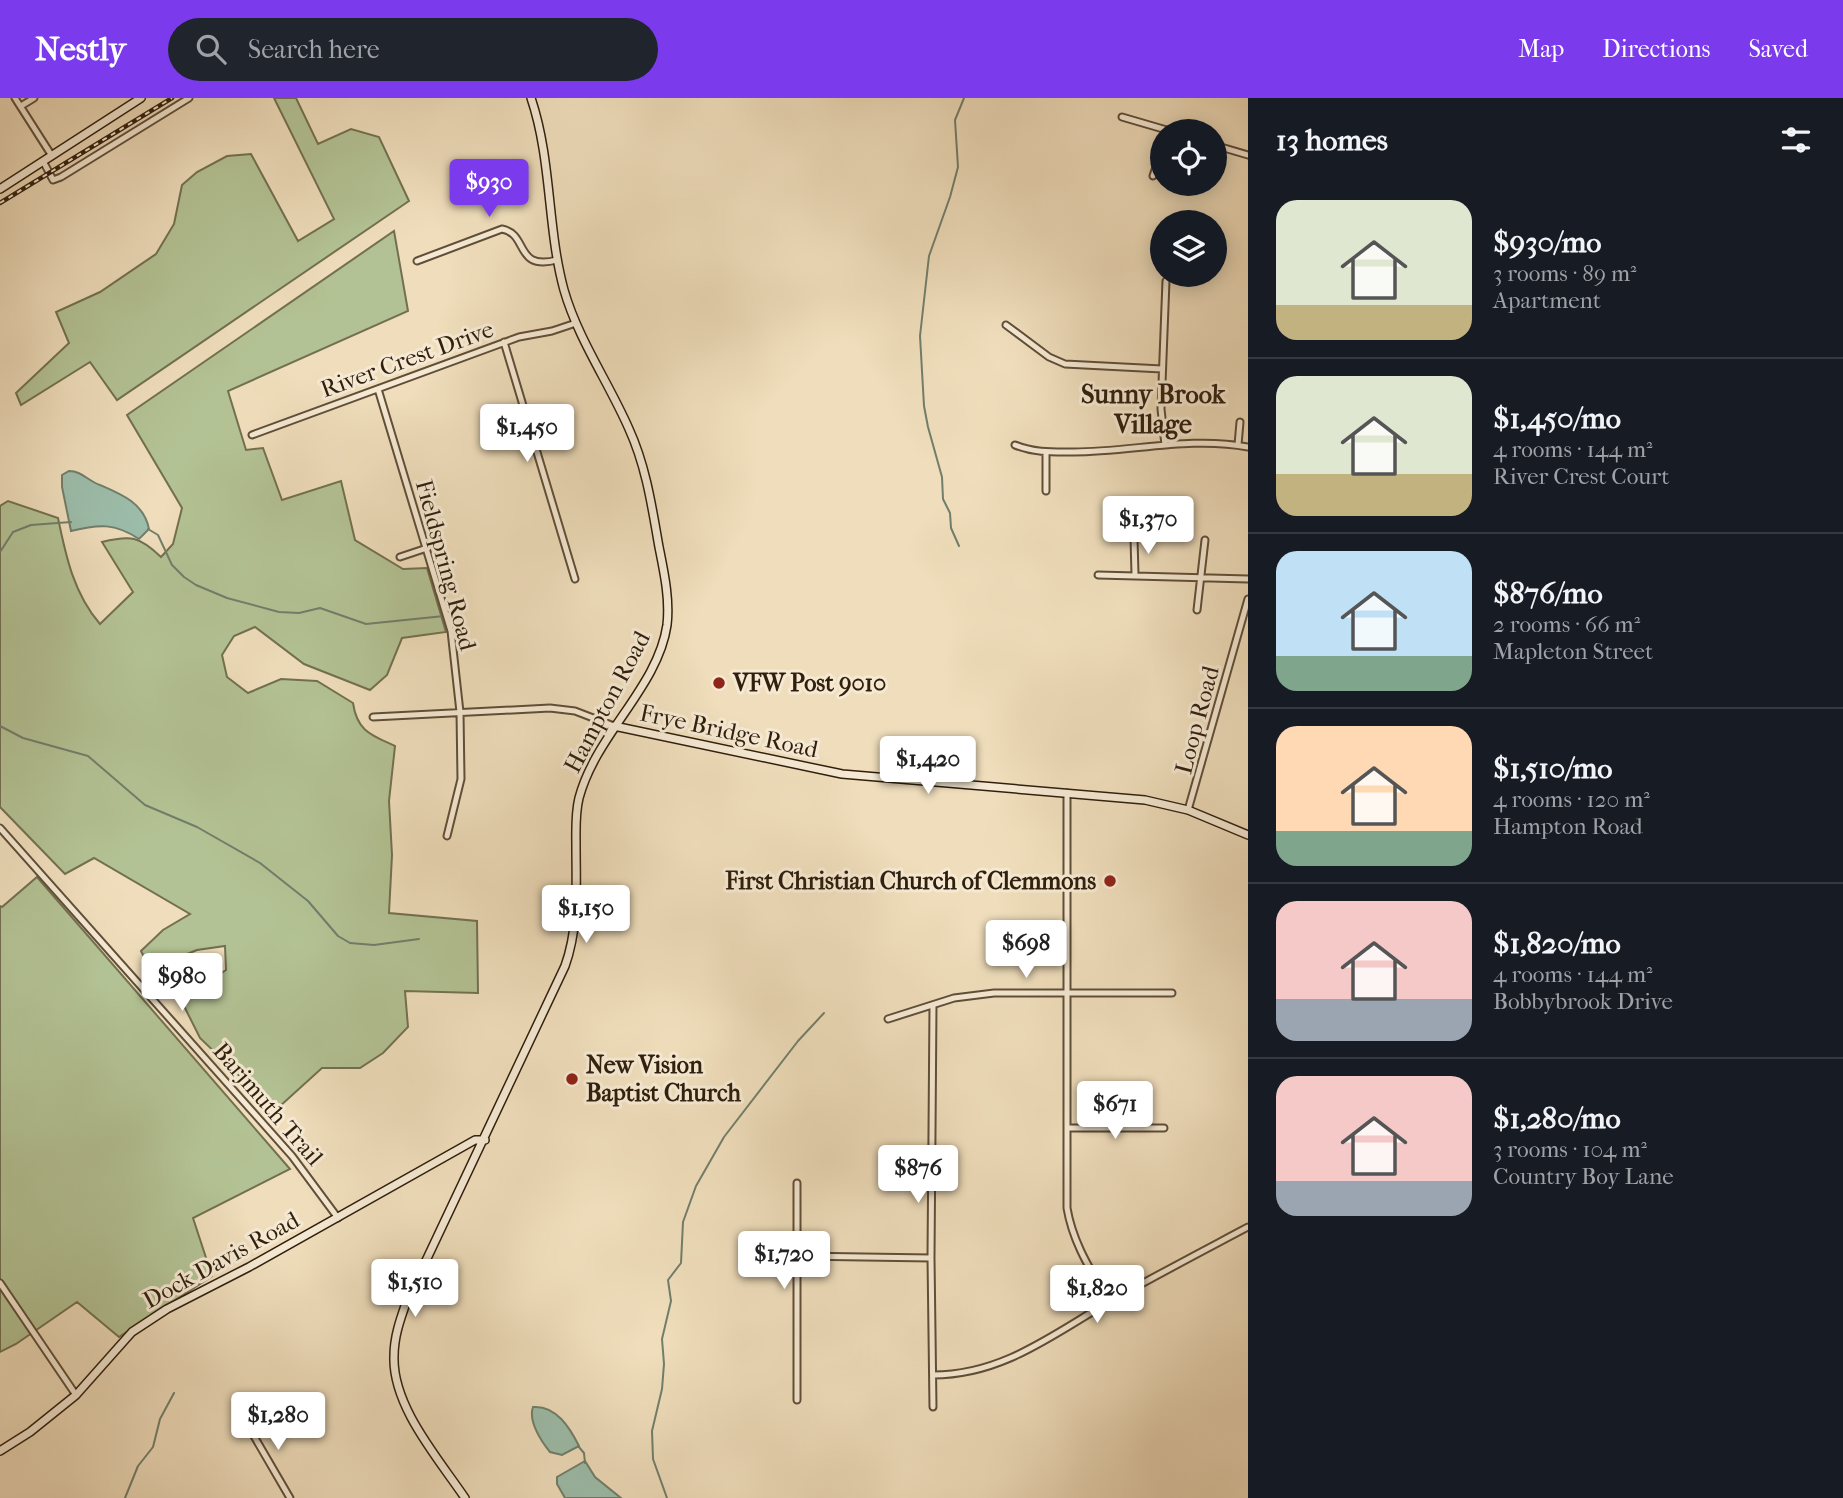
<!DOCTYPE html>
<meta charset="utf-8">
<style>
body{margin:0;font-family:"IM FELL French Canon",serif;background:#20242c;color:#f1f3f6;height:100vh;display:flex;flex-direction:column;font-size:26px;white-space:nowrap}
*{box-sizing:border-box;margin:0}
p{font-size:23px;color:#9ea1a6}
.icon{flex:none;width:38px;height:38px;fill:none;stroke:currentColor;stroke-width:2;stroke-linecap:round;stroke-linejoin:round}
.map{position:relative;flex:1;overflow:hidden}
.drawer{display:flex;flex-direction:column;background:#171b24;width:595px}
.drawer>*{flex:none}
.controls{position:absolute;left:1150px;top:21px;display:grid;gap:14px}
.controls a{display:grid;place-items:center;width:77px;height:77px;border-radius:50%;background:#171b24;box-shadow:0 4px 18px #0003;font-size:35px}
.price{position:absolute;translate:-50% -60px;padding:0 16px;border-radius:7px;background:#fff;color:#222;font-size:23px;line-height:46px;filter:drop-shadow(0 2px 4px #0008)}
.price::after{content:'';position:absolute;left:50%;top:42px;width:21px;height:16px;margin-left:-10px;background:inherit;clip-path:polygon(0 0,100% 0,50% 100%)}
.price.selected{background:#7c3aed;color:#fff}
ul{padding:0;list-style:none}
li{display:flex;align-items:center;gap:21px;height:175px;padding:0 28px}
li+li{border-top:2px solid #363941}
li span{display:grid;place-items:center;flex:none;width:196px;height:140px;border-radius:21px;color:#555}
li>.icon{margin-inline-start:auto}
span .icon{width:84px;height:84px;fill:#fffc;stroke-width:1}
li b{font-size:30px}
h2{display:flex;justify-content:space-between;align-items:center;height:84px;padding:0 28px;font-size:30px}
header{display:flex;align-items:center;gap:42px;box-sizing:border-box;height:98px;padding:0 35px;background:#7c3aed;color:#fff}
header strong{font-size:33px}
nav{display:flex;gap:38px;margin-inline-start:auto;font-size:24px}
.search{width:490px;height:63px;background:#20242c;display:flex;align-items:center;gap:18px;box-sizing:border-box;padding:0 24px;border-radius:38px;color:#9ea1a6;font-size:26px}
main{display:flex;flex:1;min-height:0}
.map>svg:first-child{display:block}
.green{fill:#b3c294;stroke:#727050;stroke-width:2}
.water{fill:#9cbdaa;stroke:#717e6b;stroke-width:2}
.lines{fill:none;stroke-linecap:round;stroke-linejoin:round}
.stream{stroke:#717e6b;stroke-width:2}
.street-casing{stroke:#604e38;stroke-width:9}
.secondary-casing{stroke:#301f0d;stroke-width:10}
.street{stroke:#f5e9d3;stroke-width:5}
.secondary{stroke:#f5e9d3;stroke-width:7}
.rail-casing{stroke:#301f0d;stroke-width:4.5}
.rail{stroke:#f5e9d3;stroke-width:2;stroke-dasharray:5;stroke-linecap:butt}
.poi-dot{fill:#8f2418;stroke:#f5e9d3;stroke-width:2.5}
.labels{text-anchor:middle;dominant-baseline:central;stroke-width:6;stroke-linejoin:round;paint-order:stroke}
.street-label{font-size:24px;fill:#301f0d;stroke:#f5e9d3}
.poi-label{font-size:24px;font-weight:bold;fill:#301f0d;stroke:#f5e9d3;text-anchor:start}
.neighbourhood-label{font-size:26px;font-weight:bold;fill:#301f0d;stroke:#f5e9d3}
</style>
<header>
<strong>Nestly</strong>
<div class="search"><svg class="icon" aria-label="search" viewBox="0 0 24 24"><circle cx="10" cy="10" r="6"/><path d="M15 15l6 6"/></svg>Search here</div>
<nav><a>Map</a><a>Directions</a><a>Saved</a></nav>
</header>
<main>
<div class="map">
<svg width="1248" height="1400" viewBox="0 0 1248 1400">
<rect width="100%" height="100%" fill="#efddbb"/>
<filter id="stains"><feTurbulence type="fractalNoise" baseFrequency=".00286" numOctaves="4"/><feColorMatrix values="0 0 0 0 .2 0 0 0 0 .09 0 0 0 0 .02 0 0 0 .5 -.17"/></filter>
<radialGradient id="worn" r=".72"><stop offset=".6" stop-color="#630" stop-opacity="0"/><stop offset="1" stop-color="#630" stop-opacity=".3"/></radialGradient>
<!-- green -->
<path class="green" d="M274 0H296L318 46 351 31 379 39 409 103 117 302 90 264 21 307 16 295 69 245 56 214 100 194 156 156 174 126 182 87 197 74 227 58 251 56 298 143 334 121Z
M394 133 408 213 228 293 246 352 263 350 282 402 341 383 355 442 403 471 427 470 446 534 402 540 387 577 370 592 304 566 255 529 234 538 222 557 227 579 248 595 281 581 317 583 353 605C357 633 371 637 395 648L389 703 392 757 389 815 477 823 478 895 405 893 408 929 383 955 360 970H322L279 1009 251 989 200 940 184 908 198 890 226 872 225 848 197 852 150 871 141 853 163 832 190 816 94 760 65 776 0 709V408L8 403 58 420C66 459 74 496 100 526L133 494 102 444C131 437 139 438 161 459L173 446 182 410 127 317Z
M37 779 290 1071 193 1120 212 1178 119 1239 77 1204 16 1246 0 1254V808L2 809Z"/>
<!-- water -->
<path class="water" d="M69 373C82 373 88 383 100 387 121 396 144 405 149 431L139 441C115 425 99 426 71 433L62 389V377Z
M533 1309C556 1307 570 1330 579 1348L562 1357 550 1354C541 1343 528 1323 533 1309Z
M585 1363 595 1379 621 1400H565L557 1386V1379Z"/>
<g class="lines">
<!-- stream -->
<path class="stream" d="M148 431 158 437 172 467 184 479 196 487 227 500 279 514 299 515 320 510 366 526 444 518
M959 448 951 430 950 415 943 401 942 379 928 329 924 308 920 238 929 158 950 99 958 69 955 22 964 0
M0 454 13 434 31 427 71 424
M0 628 23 640 88 658 145 707 197 729 260 765 308 803 338 838 350 845 374 847 419 841
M578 1348 584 1355 585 1365
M125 1400 138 1368 153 1349 160 1321 174 1295
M667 1400 653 1361 652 1333 662 1291 664 1266 662 1241 671 1203 668 1182 681 1165 683 1124 696 1088 724 1039 798 943 824 915"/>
<defs>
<path id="street" d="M15 0 52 58
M21 8 34 0
M1122 19 1170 33
M1214 47 1248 57
M43 63 53 82 61 79 189 0
M1153 78 1162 51
M417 163 502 131C529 136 514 173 557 162
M1006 227 1049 259 1065 266 1162 271
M504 244 575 481
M378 291 451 533 460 614 461 681 447 738
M252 337 519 239 552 233 576 225
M1015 347C1035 355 1053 354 1074 354 1131 354 1191 338 1248 349
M1165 347 1161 311 1166 183
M1238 347 1240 324
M1046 354V393
M1134 441 1135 476
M400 459 427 450
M1098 477 1248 481
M1197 512 1205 442
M373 619 550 610 575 613 614 628
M1067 695V1110C1073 1146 1092 1174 1109 1204
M1188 712 1248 501
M0 730 292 1058 338 1120
M933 907 931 1160 933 1309
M888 921 954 900 994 895H1172
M1067 1030H1164
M797 1158 931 1160
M0 1185 76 1297
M933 1277C1001 1277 1051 1238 1107 1205 1153 1179 1201 1154 1248 1129
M797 1302V1085
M244 1321 290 1400"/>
<path id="secondary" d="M0 91 141 0
M614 628 842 676 1145 702 1188 712 1248 737
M0 1353 30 1334 76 1297 132 1234 167 1211 249 1169 475 1042H485
M465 1400C438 1360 392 1308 394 1258 394 1239 400 1222 406 1205L565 868C579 829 576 788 576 748 576 732 575 716 579 700 596 636 658 589 667 527 670 501 664 474 659 449 652 409 646 368 629 331 609 285 578 241 564 192 547 130 552 62 531 0"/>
</defs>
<!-- street casing -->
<use href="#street" class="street-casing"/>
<!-- secondary casing -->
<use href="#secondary" class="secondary-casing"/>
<!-- street -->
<use href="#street" class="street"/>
<!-- secondary -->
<use href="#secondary" class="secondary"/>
<defs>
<path id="rail" d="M0 105 172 0"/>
</defs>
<!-- rail casing -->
<use href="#rail" class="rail-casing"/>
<!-- rail -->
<use href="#rail" class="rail"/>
</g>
<!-- markers -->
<g class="poi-dot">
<circle cx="719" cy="585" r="7"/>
<circle cx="1110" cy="783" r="7"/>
<circle cx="572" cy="981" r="7"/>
</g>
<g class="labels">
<!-- street labels -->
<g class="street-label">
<text transform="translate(407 261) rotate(-20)">River Crest Drive</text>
<text transform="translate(446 467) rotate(75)">Fieldspring Road</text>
<text transform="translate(607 604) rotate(-62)">Hampton Road</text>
<text transform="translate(1197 622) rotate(-75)">Loop Road</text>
<text transform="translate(729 633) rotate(12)">Frye Bridge Road</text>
<text transform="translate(268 1006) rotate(49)">Barjmuth Trail</text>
<text transform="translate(221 1162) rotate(-29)">Dock Davis Road</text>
</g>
<!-- poi labels -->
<g class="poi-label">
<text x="733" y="585">VFW Post 9010</text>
<text x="1096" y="783" text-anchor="end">First Christian Church of Clemmons</text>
<text x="586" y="967">New Vision<tspan x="586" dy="28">Baptist Church</tspan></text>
</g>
<!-- neighbourhood labels -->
<g class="neighbourhood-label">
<text x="1153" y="296">Sunny Brook<tspan x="1153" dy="30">Village</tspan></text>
</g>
</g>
<rect width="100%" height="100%" filter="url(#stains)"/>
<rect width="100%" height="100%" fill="url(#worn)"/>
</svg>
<div class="controls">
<a><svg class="icon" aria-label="locate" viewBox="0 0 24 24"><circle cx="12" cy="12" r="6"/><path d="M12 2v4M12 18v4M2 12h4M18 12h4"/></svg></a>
<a><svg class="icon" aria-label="layers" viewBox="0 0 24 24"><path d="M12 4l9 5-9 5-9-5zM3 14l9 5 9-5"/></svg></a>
</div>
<b class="price selected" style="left:489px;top:121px">$930</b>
<b class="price" style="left:527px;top:366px">$1,450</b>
<b class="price" style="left:1148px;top:458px">$1,370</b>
<b class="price" style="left:928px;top:698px">$1,420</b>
<b class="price" style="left:586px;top:847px">$1,150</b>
<b class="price" style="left:1026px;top:882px">$698</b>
<b class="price" style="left:182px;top:915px">$980</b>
<b class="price" style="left:1115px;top:1043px">$671</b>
<b class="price" style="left:918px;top:1107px">$876</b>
<b class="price" style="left:784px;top:1193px">$1,720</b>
<b class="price" style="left:415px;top:1221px">$1,510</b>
<b class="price" style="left:1097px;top:1227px">$1,820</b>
<b class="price" style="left:278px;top:1354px">$1,280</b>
</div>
<section class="drawer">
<h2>13 homes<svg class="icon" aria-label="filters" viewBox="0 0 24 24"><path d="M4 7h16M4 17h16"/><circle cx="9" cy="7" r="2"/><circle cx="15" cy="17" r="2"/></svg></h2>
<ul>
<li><span style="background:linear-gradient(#dfe7d0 75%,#c2b280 0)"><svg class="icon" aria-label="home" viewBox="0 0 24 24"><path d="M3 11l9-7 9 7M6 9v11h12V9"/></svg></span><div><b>$930/mo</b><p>3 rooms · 89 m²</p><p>Apartment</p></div></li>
<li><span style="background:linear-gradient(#dfe7d0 70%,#c2b280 0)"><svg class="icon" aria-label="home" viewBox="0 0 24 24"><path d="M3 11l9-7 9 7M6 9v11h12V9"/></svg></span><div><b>$1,450/mo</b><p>4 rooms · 144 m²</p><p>River Crest Court</p></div></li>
<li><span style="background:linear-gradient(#bfe0f5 75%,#7fa58c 0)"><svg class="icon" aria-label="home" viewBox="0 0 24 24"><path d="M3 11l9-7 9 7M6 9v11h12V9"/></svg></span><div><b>$876/mo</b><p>2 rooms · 66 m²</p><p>Mapleton Street</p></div></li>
<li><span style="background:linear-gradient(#ffd9b3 75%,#7fa58c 0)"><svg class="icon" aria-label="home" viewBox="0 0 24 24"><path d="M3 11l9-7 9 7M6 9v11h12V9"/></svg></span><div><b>$1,510/mo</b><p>4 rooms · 120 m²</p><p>Hampton Road</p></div></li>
<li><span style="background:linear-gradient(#f6c9c9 70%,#9aa5b1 0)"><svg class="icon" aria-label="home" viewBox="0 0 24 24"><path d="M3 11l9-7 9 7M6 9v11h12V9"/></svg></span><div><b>$1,820/mo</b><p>4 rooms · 144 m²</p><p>Bobbybrook Drive</p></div></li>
<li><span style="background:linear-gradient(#f6c9c9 75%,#9aa5b1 0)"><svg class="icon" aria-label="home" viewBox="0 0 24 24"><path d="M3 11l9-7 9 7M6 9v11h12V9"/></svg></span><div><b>$1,280/mo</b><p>3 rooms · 104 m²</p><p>Country Boy Lane</p></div></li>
</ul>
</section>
</main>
